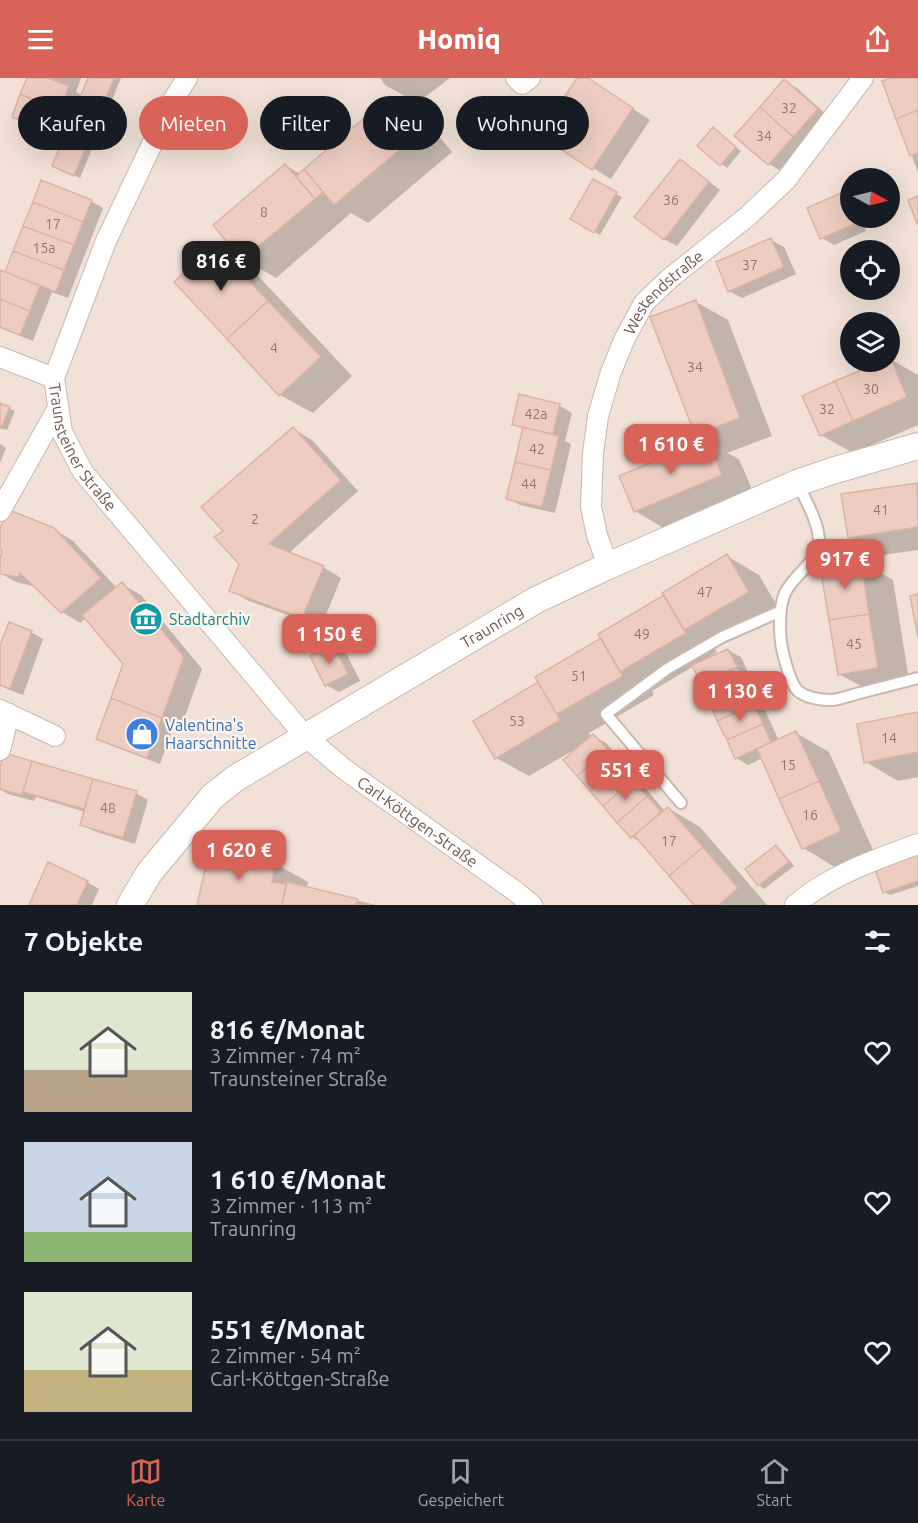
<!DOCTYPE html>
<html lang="de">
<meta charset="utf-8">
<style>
body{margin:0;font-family:Ubuntu,sans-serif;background:#20242c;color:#f1f3f6;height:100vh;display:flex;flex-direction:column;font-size:22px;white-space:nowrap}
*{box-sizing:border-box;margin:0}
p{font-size:20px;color:#9ea1a6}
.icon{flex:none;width:33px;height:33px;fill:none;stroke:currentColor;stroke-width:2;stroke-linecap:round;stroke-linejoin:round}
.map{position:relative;height:827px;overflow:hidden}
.panel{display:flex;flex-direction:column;background:#171b24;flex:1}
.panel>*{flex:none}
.guide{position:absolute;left:18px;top:18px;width:600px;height:54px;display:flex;gap:12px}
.needle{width:39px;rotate:97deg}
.controls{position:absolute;left:840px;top:90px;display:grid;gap:12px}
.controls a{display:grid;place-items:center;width:60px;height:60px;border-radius:50%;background:#171b24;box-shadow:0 6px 24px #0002;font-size:30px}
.price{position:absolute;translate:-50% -51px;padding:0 14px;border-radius:12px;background:#d96358;color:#fff;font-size:20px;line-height:39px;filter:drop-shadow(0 2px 3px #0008)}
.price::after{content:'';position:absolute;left:50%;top:36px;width:18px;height:14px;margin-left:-9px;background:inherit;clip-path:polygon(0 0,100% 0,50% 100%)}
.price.current{background:#222;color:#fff}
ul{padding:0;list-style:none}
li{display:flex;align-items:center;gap:18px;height:150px;padding:0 24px}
li span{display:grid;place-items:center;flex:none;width:168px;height:120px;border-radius:0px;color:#555}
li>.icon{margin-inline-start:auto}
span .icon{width:72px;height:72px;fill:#fffc;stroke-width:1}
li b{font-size:26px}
h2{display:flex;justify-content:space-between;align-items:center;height:72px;padding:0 24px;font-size:26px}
.pill{padding:0 21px;border-radius:27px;background:#171b24;box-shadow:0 6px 24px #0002;font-size:21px;line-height:54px}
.pill.current{background:#d96358;color:#fff}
header{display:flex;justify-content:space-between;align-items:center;height:78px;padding:0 24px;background:#d96358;color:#fff;font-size:27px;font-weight:800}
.dock{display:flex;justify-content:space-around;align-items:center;height:84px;border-top:2px solid #363941;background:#171b24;font-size:16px;color:#9ea1a6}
.dock a{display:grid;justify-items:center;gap:3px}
.dock .current{color:#d96358}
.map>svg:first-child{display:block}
.residential{fill:#f1e1d6;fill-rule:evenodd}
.shadow{fill:#0003}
.building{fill:#edcdc1;stroke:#deb2a3;stroke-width:1.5}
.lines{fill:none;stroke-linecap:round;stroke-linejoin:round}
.service-casing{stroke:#cbb7ae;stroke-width:14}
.minor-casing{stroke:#cbb7ae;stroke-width:22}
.tertiary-casing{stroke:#cbb7ae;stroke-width:28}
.service{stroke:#fff;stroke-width:10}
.minor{stroke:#fff;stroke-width:20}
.tertiary{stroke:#fff;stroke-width:26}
.labels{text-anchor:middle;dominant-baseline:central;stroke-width:4.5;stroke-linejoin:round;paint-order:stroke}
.number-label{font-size:14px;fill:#91746b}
.street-label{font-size:16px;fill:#72564e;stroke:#fdf5ed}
.culture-label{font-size:16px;fill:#0d838f;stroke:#fdf5ed;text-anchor:start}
.shop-label{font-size:16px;fill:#366cbe;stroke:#fdf5ed;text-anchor:start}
</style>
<header><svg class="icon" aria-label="menu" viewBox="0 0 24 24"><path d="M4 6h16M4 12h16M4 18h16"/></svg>Homiq<svg class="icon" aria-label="share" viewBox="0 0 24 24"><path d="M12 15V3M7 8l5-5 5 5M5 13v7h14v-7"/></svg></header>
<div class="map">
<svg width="918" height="827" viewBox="0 0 918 827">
<rect width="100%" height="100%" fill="#faf0e7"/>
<!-- residential -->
<path class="residential" d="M0 0H918V827H0ZM850 100H890V140H850ZM850 172H890V212H850ZM850 244H890V284H850Z"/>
<!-- shadow -->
<path class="shadow" d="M28 0H81L76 14 82 18 90 0H121L80 100 59 91 65 60 26 46 14 39Z
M380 0H450L417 25 385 7Z
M579 0H586L599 8 650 42 611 101 593 90Z
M895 0H918V94L884 4Z
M785 3 797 10 829 39 781 93 769 86Z
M390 20 423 39 452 74 368 145 351 135 276 200 244 181 215 147 285 87 300 96Z
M713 51 741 73 727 90 721 86Z
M680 83 692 90 720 112 677 168 664 161Z
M594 103 622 119 600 157 572 140Z
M42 104 91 123 103 130 68 220 52 214 33 263 0 250V194L6 196Z
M841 116 850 122V140H861L866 153 834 167 822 160Z
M771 162 784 169 796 196 742 220 729 213Z
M215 168 247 186 352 298 313 335 280 317Z
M696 224 728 242 772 358 727 375 739 381 754 416 667 452 635 433 707 362 696 356Z
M890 281 918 297V347L853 375 821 357 804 319 884 284H890Z
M520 318 560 328 572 335 565 363 571 366 555 435 520 427 508 420 524 352 514 346Z
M0 326 15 333 7 352 0 350Z
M293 351 312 362 358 413 289 475 323 489 341 500 321 549 249 523 231 513 241 485 225 453Z
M0 366 6 370 0 385Z
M918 406V472L882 477 849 459 843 418Z
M53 451 72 462 117 510 122 506 141 517 202 591 181 649 174 646 160 686 110 667 98 660 125 586 86 539 80 545 62 534 37 509 16 504 0 495V486L4 474 0 472V456Z
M727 478 759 497 780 533 715 571 717 574 709 579 710 581 728 572 741 579 779 663 796 655 829 674 873 772 835 789 803 770 763 680 748 687 736 680 694 588 652 613 654 617 589 655 591 660 594 658 606 665 665 733 668 730 700 749 767 827H696L644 766 632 759 579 669 529 698 496 680 475 644 540 605 603 561Z
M861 483 893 502 910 608 872 614 839 596Z
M31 554 43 561 23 617 0 608V572Z
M333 568 346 575 360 603 339 614 326 607Z
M918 636V699L898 703 866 684Z
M5 677 136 715 148 722 135 766 94 753 81 746 85 734 36 719 34 723 8 716 0 711V695Z
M776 769 782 773 794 788 764 811 759 807Z
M212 771 276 786 308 804 307 810 376 827H199Z
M918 778V808L890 817 884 814Z
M87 804 99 811 92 827H30Z"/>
<!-- building -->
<path class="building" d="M27 0H47L69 8 60 32 20 16Z
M88 0H114L74 98 52 88Z
M577 0H588L633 30 592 92 539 57Z
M890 0H918V32L896 41 882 3Z
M784 1 818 31 793 59 760 29Z
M20 16 60 32 52 54 12 39Z
M390 18 421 54 334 127 304 91Z
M760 29 793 59 768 87 734 58Z
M918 32V75L910 78 896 41Z
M713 49 736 69 720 88 697 68Z
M680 81 709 104 664 162 634 139Z
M285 86 315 121 242 182 213 147Z
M304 91 323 114 315 121 296 98Z
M593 101 617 114 594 155 570 141Z
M41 102 92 122 83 144 33 124Z
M841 115 850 136V140H852L855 146 820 161 807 130Z
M918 118V146H917L908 122Z
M33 124 83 144 74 167 23 148Z
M23 148 74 167 64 192 13 173Z
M771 160 784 189 728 214 716 184Z
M215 166 268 223 227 261 174 204Z
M13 173 64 192 56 214 5 194Z
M0 192 40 208 30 233 0 221Z
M0 221 30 233 20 257 0 249Z
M696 222 740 340 695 357 650 239Z
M268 223 321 279 279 318 227 261Z
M890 279 907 319 853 343 835 303 880 284H890Z
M835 303 853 343 820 358 802 318Z
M519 316 560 326 553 356 512 347Z
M0 325 10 329 1 350H0Z
M293 349 341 402 269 466 324 488 302 540 229 513 239 486 214 459 223 453 201 429Z
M523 349 559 358 551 392 515 384Z
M707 361 722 397 634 434 619 398Z
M515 384 551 392 542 429 506 421Z
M917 405 918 449 848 460 841 416Z
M7 431 54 450 101 500 61 535 20 495 18 499 0 496V481L2 473 0 472V451Z
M727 476 749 514 684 552 662 515Z
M861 481 869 536 829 542 820 488Z
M122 504 184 579 162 640 111 620 123 586 82 537Z
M918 516V560L910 518Z
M664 517 686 555 620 594 598 556Z
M869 536 878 590 838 597 829 542Z
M9 544 32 553 10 611 0 607V567Z
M601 560 623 598 557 636 535 599Z
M333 567 348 596 325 608 310 578Z
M728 571 737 589 701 606 692 587Z
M737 589 745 608 709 624 701 606Z
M538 604 560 642 495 681 473 643Z
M745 608 754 626 717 643 709 624Z
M111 620 162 640 147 680 96 661Z
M754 626 763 646 727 662 717 643Z
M918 634V674L864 685 857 646Z
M763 646 771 664 735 681 727 662Z
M796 653 819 703 779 721 757 671Z
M593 656 607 671 577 698 563 682Z
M607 671 620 686 590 713 577 698Z
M4 675 32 683 22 717 0 711V689Z
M32 683 93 701 84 731 23 714Z
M620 686 633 702 603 728 590 713Z
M93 701 137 713 123 760 80 747Z
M633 702 647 718 617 745 603 728Z
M819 703 841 753 802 771 779 721Z
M647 718 661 734 631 760 617 745Z
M668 729 703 769 669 798 634 757Z
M776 767 789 784 758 808 745 791Z
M210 769 276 784 272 804 286 806 282 827H197Z
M703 769 738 810 719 827H694L669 798Z
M918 776V803L883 815 875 791Z
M48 784 88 803 77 827H29Z
M287 804 358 821 356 827H282Z"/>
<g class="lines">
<defs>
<path id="service" d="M798 406C806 423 818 443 819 462 819 484 794 496 785 515 778 531 779 562 784 579 787 589 790 605 798 613 808 621 821 622 833 622 842 621 851 617 860 615 879 610 899 605 918 600
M681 725 606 636 667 591 722 559 781 533"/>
<g id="minor">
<path id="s1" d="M187 0 172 24 106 163 54 300 62 354 83 394 305 658 344 691 515 813 532 827"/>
<path d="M516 0 522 6 530 0"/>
<path d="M0 279 54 300"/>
<path d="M0 433 58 330"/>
<path id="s2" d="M608 488 597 457 591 429 593 375 598 338 611 294 624 262 644 225 669 201 748 138 786 102 863 0"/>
<path d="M0 632 55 658"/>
<path d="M0 672 9 636"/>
<path d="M795 827C828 798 877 781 918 766"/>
</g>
<g id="tertiary">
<path id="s3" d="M130 827 149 795 213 718 236 700 536 522 608 488 797 405 832 393 918 368"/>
</g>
</defs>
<!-- service casing -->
<use href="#service" class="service-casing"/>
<!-- minor casing -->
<use href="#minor" class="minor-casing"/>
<!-- tertiary casing -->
<use href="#tertiary" class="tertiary-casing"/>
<!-- service -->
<use href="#service" class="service"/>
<!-- minor -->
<use href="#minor" class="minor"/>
<!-- tertiary -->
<use href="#tertiary" class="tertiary"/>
</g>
<!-- icons -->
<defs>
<symbol id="museum-disc" viewBox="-11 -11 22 22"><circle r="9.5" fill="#0f9aa8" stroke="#fdf5ed"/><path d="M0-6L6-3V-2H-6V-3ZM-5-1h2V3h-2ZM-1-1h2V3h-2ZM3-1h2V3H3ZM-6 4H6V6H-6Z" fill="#fff"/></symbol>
<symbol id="shop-disc" viewBox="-11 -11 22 22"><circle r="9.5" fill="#3f7fe0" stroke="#fdf5ed"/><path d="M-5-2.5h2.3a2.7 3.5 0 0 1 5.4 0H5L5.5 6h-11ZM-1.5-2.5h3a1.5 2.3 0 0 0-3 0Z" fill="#fff"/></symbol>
</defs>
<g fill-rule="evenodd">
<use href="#museum-disc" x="127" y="522" width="38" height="38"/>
<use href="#shop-disc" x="123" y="637" width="38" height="38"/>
</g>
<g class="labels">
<!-- number labels -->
<g class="number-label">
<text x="789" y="30">32</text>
<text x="764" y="58">34</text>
<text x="671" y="122">36</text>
<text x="264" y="134">8</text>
<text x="53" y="146">17</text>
<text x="44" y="170">15a</text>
<text x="750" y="187">37</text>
<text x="274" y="270">4</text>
<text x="695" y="289">34</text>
<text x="871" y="311">30</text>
<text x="827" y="331">32</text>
<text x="536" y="336">42a</text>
<text x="537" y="371">42</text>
<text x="529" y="406">44</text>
<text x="881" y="432">41</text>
<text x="255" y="441">2</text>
<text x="705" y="514">47</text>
<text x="642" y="556">49</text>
<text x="854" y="566">45</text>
<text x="579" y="598">51</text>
<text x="517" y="643">53</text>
<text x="889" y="660">14</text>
<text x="788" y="687">15</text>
<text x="108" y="730">48</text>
<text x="810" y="737">16</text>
<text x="669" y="763">17</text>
</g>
<!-- street labels -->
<g class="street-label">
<text stroke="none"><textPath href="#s2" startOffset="296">Westendstraße</textPath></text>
<text stroke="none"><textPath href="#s1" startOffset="405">Traunsteiner Straße</textPath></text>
<text stroke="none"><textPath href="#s3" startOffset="464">Traunring</textPath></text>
<text stroke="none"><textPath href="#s1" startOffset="915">Carl-Köttgen-Straße</textPath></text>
</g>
<!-- culture labels -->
<g class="culture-label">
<text x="169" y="541">Stadtarchiv</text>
</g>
<!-- shop labels -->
<g class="shop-label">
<text x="165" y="647">Valentina's<tspan x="165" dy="18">Haarschnitte</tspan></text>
</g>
</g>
</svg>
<div class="controls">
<a><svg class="needle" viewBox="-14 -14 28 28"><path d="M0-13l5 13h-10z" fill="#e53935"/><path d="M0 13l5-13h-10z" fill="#9ea1a6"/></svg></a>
<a><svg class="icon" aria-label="locate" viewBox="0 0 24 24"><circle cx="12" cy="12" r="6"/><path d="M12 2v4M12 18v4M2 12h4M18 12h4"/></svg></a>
<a><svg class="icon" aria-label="layers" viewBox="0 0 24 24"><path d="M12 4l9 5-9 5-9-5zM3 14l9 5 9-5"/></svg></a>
</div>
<b class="price current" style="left:221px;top:214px">816 €</b>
<b class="price" style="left:671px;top:397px">1 610 €</b>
<b class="price" style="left:845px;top:512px">917 €</b>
<b class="price" style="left:329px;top:587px">1 150 €</b>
<b class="price" style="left:740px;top:644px">1 130 €</b>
<b class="price" style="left:625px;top:723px">551 €</b>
<b class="price" style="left:239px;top:803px">1 620 €</b>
<div class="guide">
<a class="pill">Kaufen</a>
<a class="pill current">Mieten</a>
<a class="pill">Filter</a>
<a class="pill">Neu</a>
<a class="pill">Wohnung</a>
</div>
</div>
<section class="panel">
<h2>7 Objekte<svg class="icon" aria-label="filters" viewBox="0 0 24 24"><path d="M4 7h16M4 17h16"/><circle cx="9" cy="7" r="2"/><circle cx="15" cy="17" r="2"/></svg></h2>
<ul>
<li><span style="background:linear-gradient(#dfe7d0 65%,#b9a48a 0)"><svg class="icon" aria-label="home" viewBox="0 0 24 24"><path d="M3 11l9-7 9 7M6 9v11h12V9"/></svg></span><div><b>816 €/Monat</b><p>3 Zimmer · 74 m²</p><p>Traunsteiner Straße</p></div><svg class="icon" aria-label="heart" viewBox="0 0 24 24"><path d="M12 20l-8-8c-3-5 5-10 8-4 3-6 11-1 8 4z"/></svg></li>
<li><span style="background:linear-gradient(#c9d6e8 75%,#8fb573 0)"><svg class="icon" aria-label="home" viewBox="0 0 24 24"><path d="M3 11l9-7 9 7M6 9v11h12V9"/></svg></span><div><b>1 610 €/Monat</b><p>3 Zimmer · 113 m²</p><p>Traunring</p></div><svg class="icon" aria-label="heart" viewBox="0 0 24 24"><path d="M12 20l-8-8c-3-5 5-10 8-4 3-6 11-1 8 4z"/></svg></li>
<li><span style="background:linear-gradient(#dfe7d0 65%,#c2b280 0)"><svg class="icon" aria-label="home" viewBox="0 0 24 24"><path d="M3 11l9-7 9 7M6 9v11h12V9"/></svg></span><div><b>551 €/Monat</b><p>2 Zimmer · 54 m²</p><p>Carl-Köttgen-Straße</p></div><svg class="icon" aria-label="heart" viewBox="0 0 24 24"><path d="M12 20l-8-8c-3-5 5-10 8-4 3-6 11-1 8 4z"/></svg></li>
</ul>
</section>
<nav class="dock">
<a class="current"><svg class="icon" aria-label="map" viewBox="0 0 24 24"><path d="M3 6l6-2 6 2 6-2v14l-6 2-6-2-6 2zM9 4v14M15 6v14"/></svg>Karte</a>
<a><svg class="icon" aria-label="saved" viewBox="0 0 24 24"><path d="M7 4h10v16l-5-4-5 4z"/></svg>Gespeichert</a>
<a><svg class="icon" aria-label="home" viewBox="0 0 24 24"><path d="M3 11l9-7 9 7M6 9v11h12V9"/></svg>Start</a>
</nav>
